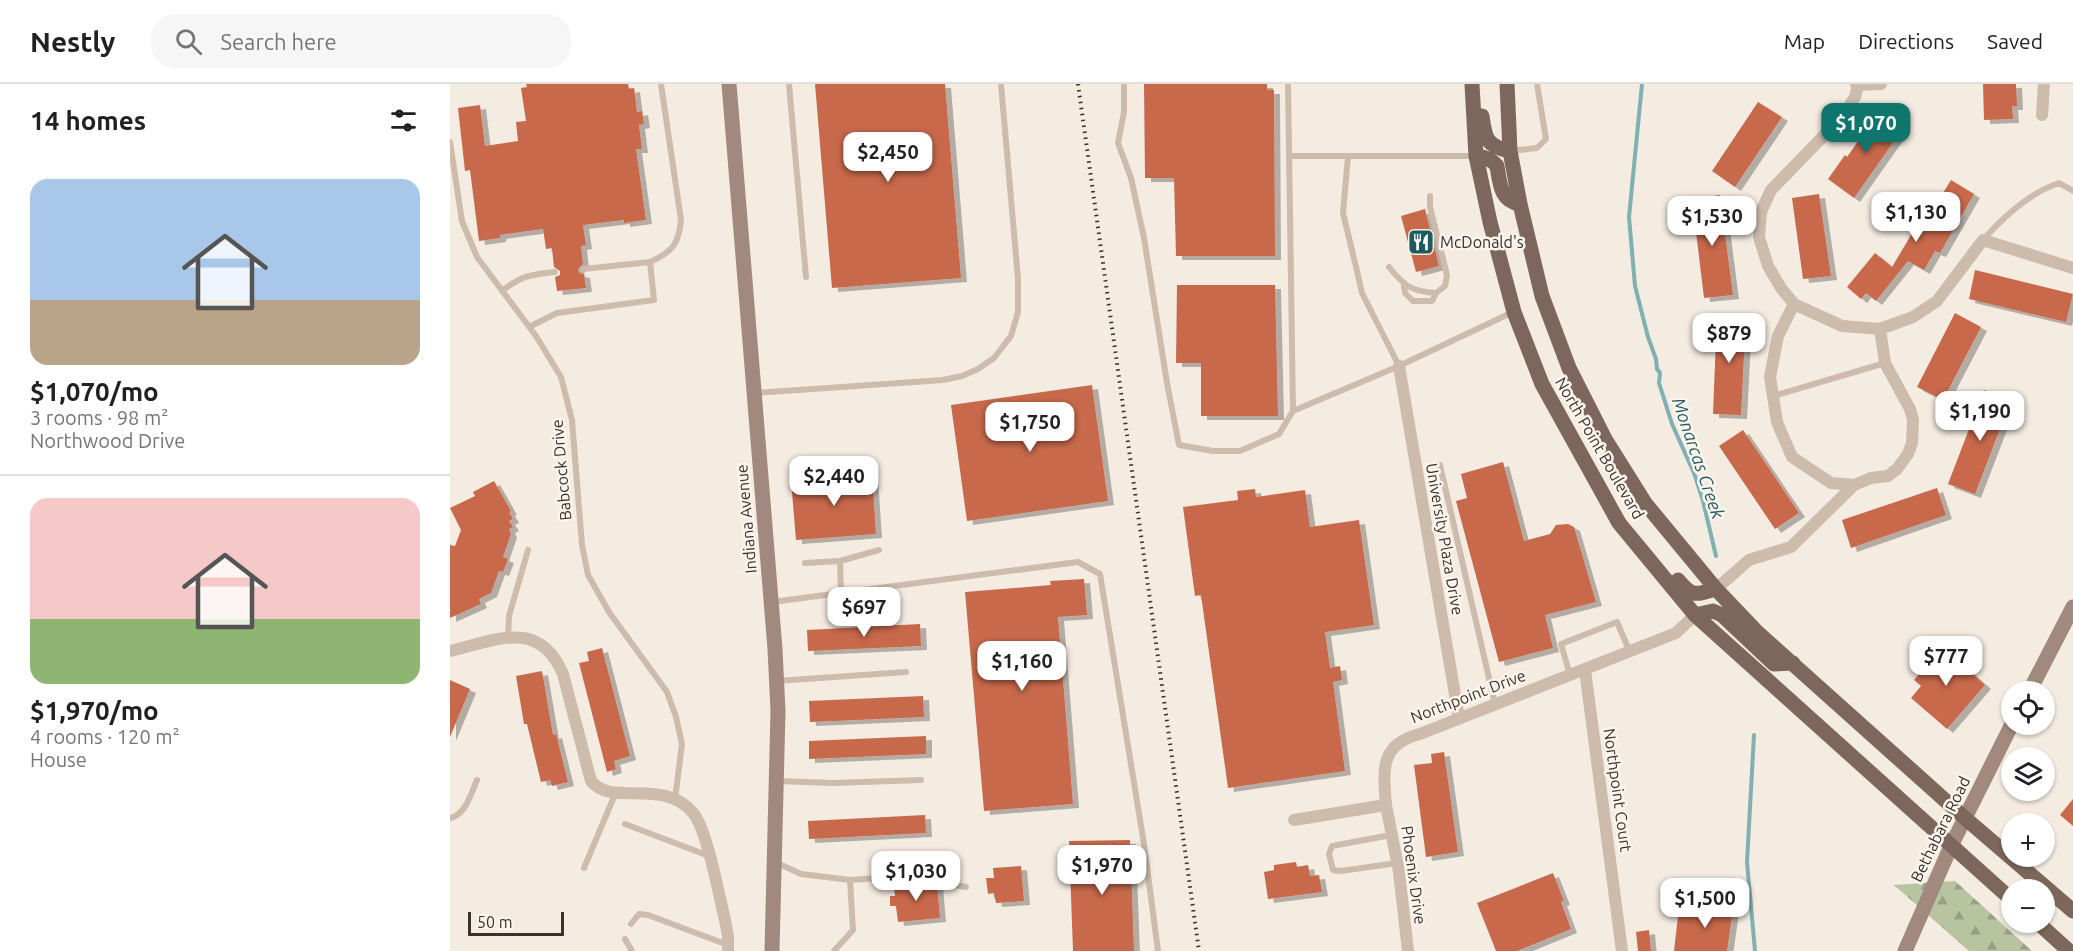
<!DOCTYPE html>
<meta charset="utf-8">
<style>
body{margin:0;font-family:Ubuntu,sans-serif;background:#f6f6f6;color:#202124;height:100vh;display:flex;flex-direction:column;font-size:22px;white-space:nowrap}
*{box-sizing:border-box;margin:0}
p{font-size:20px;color:#757577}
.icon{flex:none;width:33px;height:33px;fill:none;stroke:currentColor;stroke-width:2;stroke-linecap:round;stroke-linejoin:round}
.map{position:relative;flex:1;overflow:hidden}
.sheet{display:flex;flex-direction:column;background:#fff;width:450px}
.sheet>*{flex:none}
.tools{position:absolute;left:1551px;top:597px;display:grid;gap:12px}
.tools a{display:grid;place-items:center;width:54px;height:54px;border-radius:50%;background:#fff;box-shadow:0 2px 4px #0004;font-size:30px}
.scale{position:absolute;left:18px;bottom:15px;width:96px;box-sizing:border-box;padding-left:6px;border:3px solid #3b302b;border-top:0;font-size:16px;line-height:21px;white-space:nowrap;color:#3b302b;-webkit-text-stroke:4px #fbf5ee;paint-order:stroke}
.price{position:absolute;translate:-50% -51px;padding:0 14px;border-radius:12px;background:#fff;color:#222;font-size:20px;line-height:39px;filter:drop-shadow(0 2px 3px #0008)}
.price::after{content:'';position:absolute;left:50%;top:36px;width:18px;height:14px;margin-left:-9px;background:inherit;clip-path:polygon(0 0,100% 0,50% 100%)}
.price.selected{background:#0f766e;color:#fff}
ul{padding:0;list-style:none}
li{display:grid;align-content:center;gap:12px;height:318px;padding:0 30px}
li+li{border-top:2px solid #e0e0e0}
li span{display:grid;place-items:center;height:186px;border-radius:18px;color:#555}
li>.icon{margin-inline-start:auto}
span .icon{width:108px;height:108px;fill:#fffc;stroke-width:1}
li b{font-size:26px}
h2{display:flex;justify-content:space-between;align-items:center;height:72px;padding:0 30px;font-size:26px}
header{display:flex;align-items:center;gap:36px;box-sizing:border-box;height:84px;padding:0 30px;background:#fff;border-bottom:2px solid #e0e0e0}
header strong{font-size:28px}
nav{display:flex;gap:33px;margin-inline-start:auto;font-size:21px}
.search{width:420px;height:54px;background:#f6f6f6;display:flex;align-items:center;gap:15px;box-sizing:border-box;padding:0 21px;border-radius:24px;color:#757577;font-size:22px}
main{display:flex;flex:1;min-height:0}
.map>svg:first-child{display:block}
.forest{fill:url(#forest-firs)}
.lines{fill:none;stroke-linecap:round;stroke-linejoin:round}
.stream{stroke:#7fb0b2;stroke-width:4}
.building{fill:#c8694b;filter:url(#shadow)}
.lane{stroke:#cdbbac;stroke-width:6}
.street{stroke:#cdbbac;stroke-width:12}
.secondary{stroke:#a18a7d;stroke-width:15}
.primary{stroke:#7d675c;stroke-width:15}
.rail{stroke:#3b302b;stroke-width:4;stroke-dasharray:1.5 4.5;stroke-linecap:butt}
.labels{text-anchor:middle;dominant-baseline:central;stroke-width:5;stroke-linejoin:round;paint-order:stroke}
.poi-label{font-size:16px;fill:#3b302b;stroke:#fbf5ee;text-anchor:start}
.street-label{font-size:16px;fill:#3b302b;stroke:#fbf5ee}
.water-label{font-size:18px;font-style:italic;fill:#1f5a5e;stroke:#fbf5ee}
</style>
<header>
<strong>Nestly</strong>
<div class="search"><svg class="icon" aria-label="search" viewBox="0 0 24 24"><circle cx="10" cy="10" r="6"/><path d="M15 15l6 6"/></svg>Search here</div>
<nav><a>Map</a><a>Directions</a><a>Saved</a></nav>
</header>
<main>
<section class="sheet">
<h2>14 homes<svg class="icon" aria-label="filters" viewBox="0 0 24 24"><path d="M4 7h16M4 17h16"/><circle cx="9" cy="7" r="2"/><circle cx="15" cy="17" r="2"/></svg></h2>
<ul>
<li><span style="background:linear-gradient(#a9c7e8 65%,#b9a48a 0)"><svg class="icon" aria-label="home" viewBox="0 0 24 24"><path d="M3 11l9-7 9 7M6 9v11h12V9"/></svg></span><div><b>$1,070/mo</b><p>3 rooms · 98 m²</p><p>Northwood Drive</p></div></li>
<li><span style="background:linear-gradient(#f6c9c9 65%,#8fb573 0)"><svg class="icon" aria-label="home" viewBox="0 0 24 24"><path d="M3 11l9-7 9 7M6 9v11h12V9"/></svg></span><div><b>$1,970/mo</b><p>4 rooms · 120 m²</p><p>House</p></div></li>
</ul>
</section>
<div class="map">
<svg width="1623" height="867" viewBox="0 0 1623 867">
<defs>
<pattern id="forest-firs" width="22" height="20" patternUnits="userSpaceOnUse" patternTransform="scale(1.5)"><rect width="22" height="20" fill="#b8c4a0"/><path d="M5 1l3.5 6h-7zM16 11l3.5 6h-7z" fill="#97a083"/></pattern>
<filter id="shadow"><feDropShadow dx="6" dy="4" stdDeviation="0" flood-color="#0004"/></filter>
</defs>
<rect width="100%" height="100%" fill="#f4ebe1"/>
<!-- forest -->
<path class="forest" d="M1505 797 1582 867H1519L1444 801Z"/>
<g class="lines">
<!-- stream -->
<path class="stream" d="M1192 0 1179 133 1185 202 1198 253 1206 275 1207 285 1210 289 1209 299 1222 340 1244 389 1253 417 1266 472
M1304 651 1297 778 1305 867"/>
</g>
<!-- building -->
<path class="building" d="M76 0H178L179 5 184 4 187 28 192 27 194 40 189 41 192 65H186L196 136 174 139V136L133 141 136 161 131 162 133 180 128 185 129 189 134 190 136 204 107 207 105 193 110 191V187L104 183 102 164 96 165 93 145 50 151V154L29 157 20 86 15 87 8 24 30 21 35 62 68 57 66 38 76 37 71 4 77 3Z
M365 0H495L511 194 382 204Z
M694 0H817V6H824L825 172H726L724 94H695Z
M1533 0H1566L1567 22H1562L1563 35 1534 36Z
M1308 18 1332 33 1285 103 1262 87Z
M1430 26 1454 43 1404 114 1378 95 1395 71 1397 73Z
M1501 96 1524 110 1490 169 1485 167 1474 186 1458 177 1426 217 1416 209 1411 215 1397 203 1425 169 1442 183 1464 146 1466 147 1484 117 1487 119Z
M1369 110 1381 192 1353 195 1342 114Z
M1270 111 1283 211 1254 214 1242 115Z
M975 125 989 182 966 188 951 132Z
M1525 186 1623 210 1616 238 1519 215Z
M727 201H825L828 332H751V279H726Z
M1267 229 1296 231 1291 331 1263 330Z
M1505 229 1531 243 1493 316 1467 303Z
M642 301 658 417 517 437 501 321Z
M1534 306 1561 316 1525 410 1498 400Z
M1293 346 1349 429 1325 445 1269 362Z
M1053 378 1074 457 1100 450 1106 441 1118 440 1124 443 1146 518 1095 531 1103 564 1049 578 1006 417 1017 414 1011 390Z
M422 390 426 450 346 456 341 396Z
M44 397 61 427 59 428 63 435 59 437 63 443 59 445 61 450 53 473 58 475 53 488 49 487 41 509 29 515 31 520 0 534V461L5 462 11 446 0 424 25 412 23 408Z
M1487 404 1496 431 1401 464 1392 436Z
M805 405 806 413 855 406 860 443 909 436 924 541 875 548 880 584 890 582 892 596 883 598 895 687 778 704 751 511 745 512 733 423 788 416 787 407Z
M634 495 637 531 608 533 623 720 534 727 515 508 601 501 600 497Z
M470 540 471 562 358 567 357 546Z
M1494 560 1510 574 1508 577 1535 601 1497 645 1461 614 1471 602 1464 596Z
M152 564 180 672 164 677 166 685 157 688 129 579 139 577 137 568Z
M92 587 103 651 106 650 118 698 102 702 100 696 91 698 77 640H74L66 592Z
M0 596 20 605 0 653Z
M473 612 474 633 360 638 359 617Z
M476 652V670L359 675V657Z
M994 668 1008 768 976 773 964 681 982 679 981 670Z
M1623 715V742L1610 731Z
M475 731 476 749 359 755 358 737Z
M680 756 684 867H623L619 757Z
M846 778 847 783 858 781 860 792 869 791 872 808 818 815 814 788 824 786V781Z
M571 782 574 817 546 819 544 809 538 810 536 794H544L543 784Z
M1103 789 1114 817 1111 818 1121 845 1067 867H1046L1027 819Z
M487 799 490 834 448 838 446 822H440V812H445L444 803Z
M1271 816 1284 818 1277 867H1224L1228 832 1238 833 1239 828 1248 829 1249 823 1270 825Z
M1199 846 1201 867H1188L1186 848Z"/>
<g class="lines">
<!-- lane -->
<path class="lane" d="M339 0 356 193
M674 0V28L668 59 681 94 694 154 717 299 729 361 763 367H790L829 350 843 327
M838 0 843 327 949 282 1063 228
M0 58 12 137 27 173 86 252 111 293 122 336 132 461 138 491 159 528 217 608 226 633 232 660 225 715
M1060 67 1087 64 1096 55 1087 0
M839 72H1024
M898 72 893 129 907 187 912 209 949 282
M1533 156C1554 132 1579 109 1609 99L1623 107
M939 183C955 203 961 207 986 209L995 202 997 191 980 123V112
M133 185 200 178
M954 202 955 209 963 217H982L986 209
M52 207C72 191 80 191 105 188
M79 243 107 229 204 216 200 178C222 168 229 160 231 136L211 0
M305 309 493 296 512 292 528 285 544 274 561 252 568 228V195L551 0
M1323 312 1435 279
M990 381 1045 620
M390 477 429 466
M355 479 390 477 391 509
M322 518 628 478 650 490 694 760 708 867
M58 554 59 532 78 466
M1120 591 1111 560 1167 538 1179 566
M327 597 456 588
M327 697 383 699 471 696
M0 734C16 731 21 709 27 696
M175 740 259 772
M941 751 882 762 879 770 883 786 891 787 947 779
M325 778 351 790 400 796 486 790 499 800 516 803
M134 784 166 708
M181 840 189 830 198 831 278 861
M175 855 182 867
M384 867 403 846 400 796"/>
<!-- street -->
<path class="street" d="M1406 0 1408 1 1405 13 1392 33 1321 106 1311 128 1309 153 1318 182 1331 204 1344 220 1392 242 1430 245 1463 233 1487 217 1533 156 1623 184
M1408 1 1431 0
M1592 31 1594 0
M1344 220 1328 252 1320 293 1327 338 1342 373 1381 399 1404 401
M949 282 1009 634
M1266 505 1299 476 1341 463 1404 401 1421 394 1438 392 1447 385 1458 370 1462 359 1463 336 1460 325 1435 279 1430 245
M0 567C47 556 89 534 113 590L141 697C161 723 214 693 243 729 257 745 269 812 275 836L278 852V867
M1135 586 1172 867
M936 721 949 788 958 867
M844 736 936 721C933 685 930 660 970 650L1226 549 1245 531"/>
<!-- secondary -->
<path class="secondary" d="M279 0 325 565 328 627 322 867
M1579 608 1623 523
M1455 867 1501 762 1562 640"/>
<!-- primary -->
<path class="primary" d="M1022 0 1026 72 1040 138 1064 228 1092 300 1169 439 1245 531 1562 816
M1057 0 1060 67 1070 120 1092 212 1119 284 1155 355 1195 419 1266 505 1306 547 1516 735 1623 827
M1032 32C1035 54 1036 62 1060 67
M1026 72C1035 73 1041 75 1047 82 1050 99 1050 117 1070 120
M1228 496C1242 513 1245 511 1266 505
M1245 531 1263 527 1272 531 1324 580 1343 579
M1587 838 1619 867"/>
<!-- rail -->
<path class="rail" d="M628 0 749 867"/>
</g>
<!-- icons -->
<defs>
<symbol id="restaurant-square" viewBox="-11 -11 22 22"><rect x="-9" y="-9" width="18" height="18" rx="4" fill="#1f5a5e" stroke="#fbf5ee"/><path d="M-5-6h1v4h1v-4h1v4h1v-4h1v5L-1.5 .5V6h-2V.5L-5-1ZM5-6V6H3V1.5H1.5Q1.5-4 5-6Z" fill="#fff"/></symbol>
</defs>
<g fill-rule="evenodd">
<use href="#restaurant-square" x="956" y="143" width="30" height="30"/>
</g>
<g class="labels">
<!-- poi labels -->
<g class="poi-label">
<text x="990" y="158">McDonald's</text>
</g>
<!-- street labels -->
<g class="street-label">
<text transform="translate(1150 364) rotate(60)">North Point Boulevard</text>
<text transform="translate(111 386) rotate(-95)">Babcock Drive</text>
<text transform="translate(296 435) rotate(-95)">Indiana Avenue</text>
<text transform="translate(995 455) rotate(80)">University Plaza Drive</text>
<text transform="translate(1018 612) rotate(-21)">Northpoint Drive</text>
<text transform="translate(1168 706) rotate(82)">Northpoint Court</text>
<text transform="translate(1490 745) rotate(-64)">Bethabara Road</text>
<text transform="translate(964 791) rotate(82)">Phoenix Drive</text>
</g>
<!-- water labels -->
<g class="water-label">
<text transform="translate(1249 374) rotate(71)">Monarcas Creek</text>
</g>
</g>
</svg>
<div class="tools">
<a><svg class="icon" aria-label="locate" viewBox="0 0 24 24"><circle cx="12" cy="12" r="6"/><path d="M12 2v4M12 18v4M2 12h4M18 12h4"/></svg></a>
<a><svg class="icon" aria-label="layers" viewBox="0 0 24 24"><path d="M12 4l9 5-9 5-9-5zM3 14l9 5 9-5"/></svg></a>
<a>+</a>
<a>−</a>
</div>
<div class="scale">50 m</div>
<b class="price selected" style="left:1416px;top:70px">$1,070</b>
<b class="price" style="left:438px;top:99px">$2,450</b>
<b class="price" style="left:1466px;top:159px">$1,130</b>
<b class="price" style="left:1262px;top:163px">$1,530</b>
<b class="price" style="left:1279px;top:280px">$879</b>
<b class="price" style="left:1530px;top:358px">$1,190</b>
<b class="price" style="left:580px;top:369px">$1,750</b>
<b class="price" style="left:384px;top:423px">$2,440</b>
<b class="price" style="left:414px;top:554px">$697</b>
<b class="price" style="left:1496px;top:603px">$777</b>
<b class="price" style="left:572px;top:608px">$1,160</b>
<b class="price" style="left:652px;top:812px">$1,970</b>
<b class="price" style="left:466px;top:818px">$1,030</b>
<b class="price" style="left:1255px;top:845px">$1,500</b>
</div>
</main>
